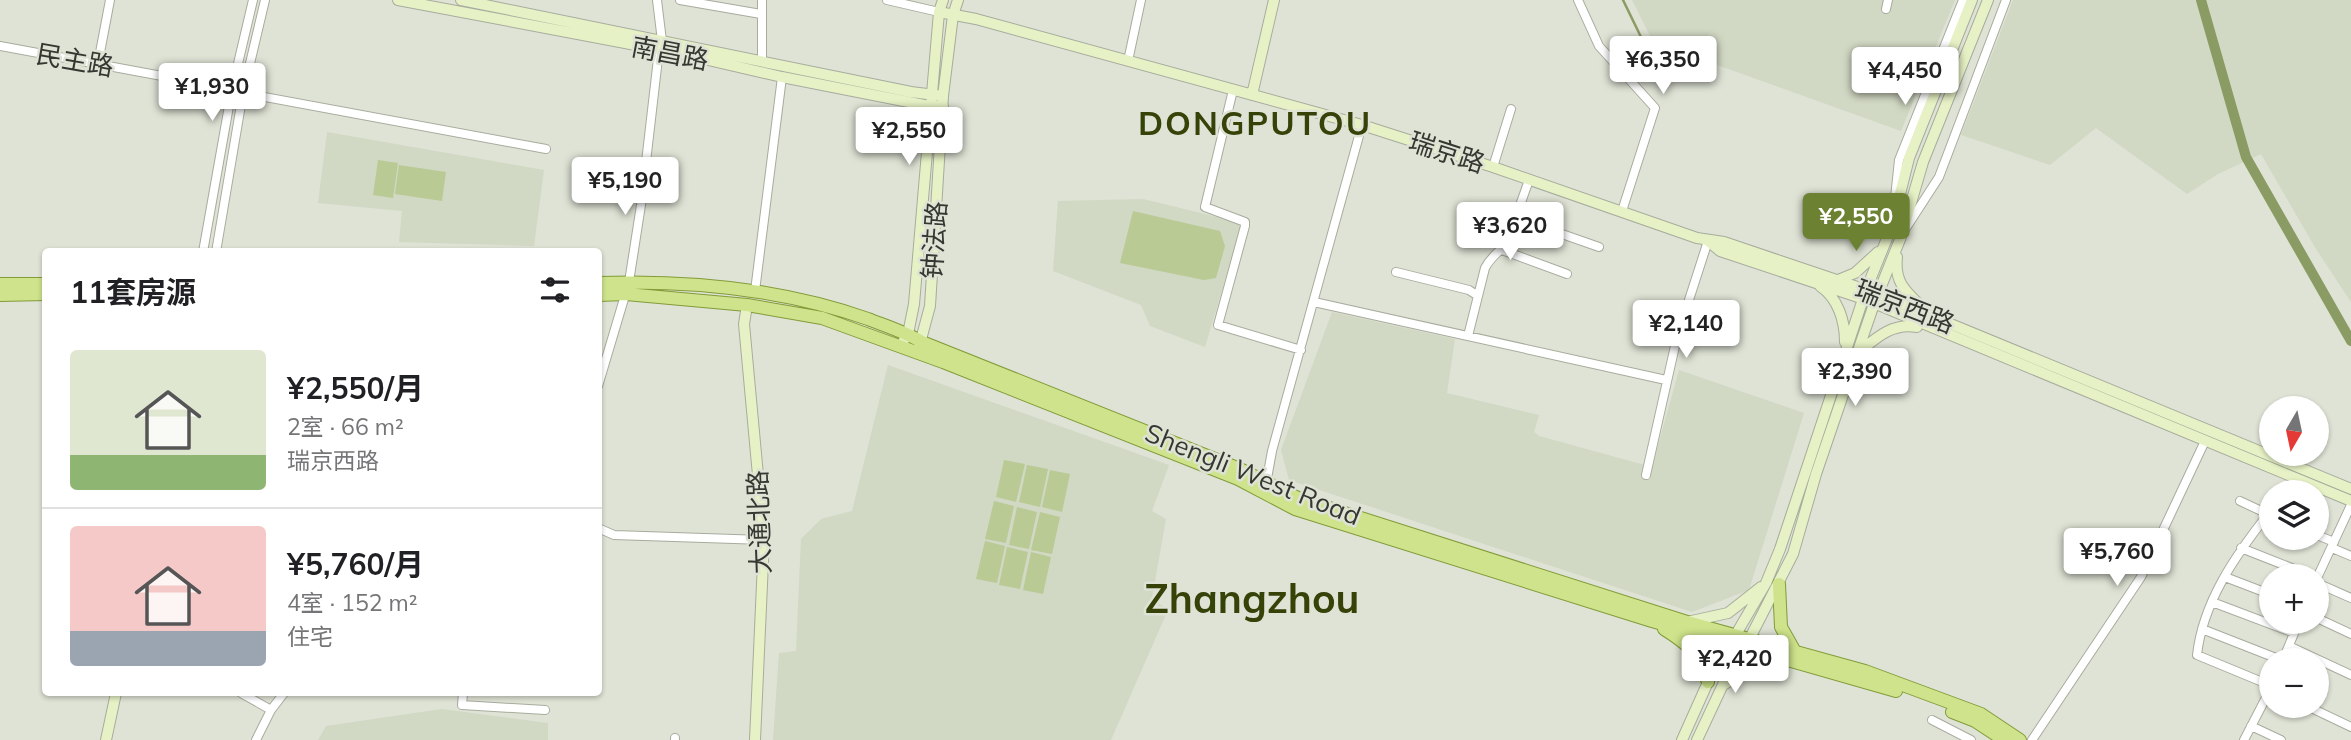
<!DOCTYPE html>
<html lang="zh">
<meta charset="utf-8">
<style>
body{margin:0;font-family:Mulish,"Noto Sans SC",sans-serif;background:#f2f2f2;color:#202124;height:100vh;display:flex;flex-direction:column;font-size:26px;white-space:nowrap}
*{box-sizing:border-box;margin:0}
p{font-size:23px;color:#757577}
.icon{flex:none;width:38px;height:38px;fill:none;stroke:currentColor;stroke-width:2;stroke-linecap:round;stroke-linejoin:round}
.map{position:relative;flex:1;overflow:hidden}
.panel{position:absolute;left:42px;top:248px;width:560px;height:448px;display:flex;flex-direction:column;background:#fff;border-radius:7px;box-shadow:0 2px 5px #0004}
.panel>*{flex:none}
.needle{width:46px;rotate:189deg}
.tools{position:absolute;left:2259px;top:396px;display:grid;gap:14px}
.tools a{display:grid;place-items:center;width:70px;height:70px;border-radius:50%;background:#fff;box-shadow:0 2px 5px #0004;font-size:35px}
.price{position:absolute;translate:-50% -60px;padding:0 16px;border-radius:7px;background:#fff;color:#222;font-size:23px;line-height:46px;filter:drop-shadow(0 2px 4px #0008)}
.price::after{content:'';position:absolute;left:50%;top:42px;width:21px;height:16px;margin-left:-10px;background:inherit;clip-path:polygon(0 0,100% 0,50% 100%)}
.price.on{background:#6c8131;color:#fff}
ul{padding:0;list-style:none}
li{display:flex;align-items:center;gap:21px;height:175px;padding:0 28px}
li+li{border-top:2px solid #e0e0e0}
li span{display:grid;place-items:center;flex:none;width:196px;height:140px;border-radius:7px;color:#555}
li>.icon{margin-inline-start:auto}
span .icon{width:84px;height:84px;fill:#fffc;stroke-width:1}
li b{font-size:30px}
h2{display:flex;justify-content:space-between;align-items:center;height:84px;padding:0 28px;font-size:30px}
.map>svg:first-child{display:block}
.built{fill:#d1d8c3}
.green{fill:#b9ca95}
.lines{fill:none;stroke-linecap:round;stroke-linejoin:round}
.stream{stroke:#8a9b64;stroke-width:2.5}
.canal{stroke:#8a9b64;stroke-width:10}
.street-casing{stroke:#a7ac9e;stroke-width:10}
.secondary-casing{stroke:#a7ac9e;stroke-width:12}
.primary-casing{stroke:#839b39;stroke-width:14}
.street{stroke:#fff;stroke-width:8}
.secondary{stroke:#e6f1c5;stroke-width:10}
.primary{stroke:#cee38b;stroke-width:12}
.labels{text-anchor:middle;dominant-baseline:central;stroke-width:5;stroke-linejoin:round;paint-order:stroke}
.street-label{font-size:26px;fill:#353731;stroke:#dee3d5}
.district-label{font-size:33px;font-weight:bold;letter-spacing:2px;fill:#354309;stroke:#dee3d5}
.town-label{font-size:40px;font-weight:bold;fill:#354309;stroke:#dee3d5}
</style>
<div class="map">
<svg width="2351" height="740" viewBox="0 0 2351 740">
<rect width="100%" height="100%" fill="#dee3d5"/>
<!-- built -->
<path class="built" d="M1632 0H1955L1901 131 1653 42Z
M2013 0H2351V302L2316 249 2261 154 2218 174 2187 194 2096 128 2050 165 1961 135Z
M327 132 544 170 534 246 399 242 402 211 318 203Z
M1143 199 1242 223 1205 347 1150 326 1141 305 1053 271 1058 201Z
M1332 312 1455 339 1447 393 1539 415 1534 432 1539 436 1652 467 1679 370 1804 413 1749 590 1692 612 1289 480 1281 450Z
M888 365 1169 465 1152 511 1166 519 1152 598 1168 610 1111 740H773L779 653 796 651 801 539 821 519 852 511Z
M442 709 548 723V740H318L326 726Z"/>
<!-- green -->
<path class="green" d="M378 160 398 163 393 198 373 195Z
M399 165 446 172 442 201 395 194Z
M1133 211 1220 231 1225 246 1216 278 1204 280 1120 263Z
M1004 460 1025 464 1016 502 996 497Z
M1027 465 1048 469 1040 507 1019 502Z
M1050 470 1070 474 1062 512 1042 507Z
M994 501 1014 506 1006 543 985 539Z
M1017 507 1037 512 1029 549 1009 545Z
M1040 512 1060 517 1052 554 1031 550Z
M985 541 1005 546 997 583 976 579Z
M1007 547 1028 552 1020 589 999 585Z
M1031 552 1051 557 1043 594 1023 590Z"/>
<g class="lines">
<!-- stream -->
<path class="stream" d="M1623 0 1641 37 1708 81"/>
<!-- canal -->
<path class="canal" d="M2201 0 2246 157 2351 341"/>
<defs>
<path id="street" d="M657 0 662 41
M680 0 761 14
M887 0 939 12
M1578 0 1599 46 1655 108 1622 211
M1886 9 1888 0
M0 46 232 89
M762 61V0
M1128 61 1141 0
M98 63 110 0
M1233 90 1205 207 1245 222V226L1218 325 1301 350
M243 93 546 149
M1493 167 1511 109
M1895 198 1899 160 1963 0
M1516 218 1599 247
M1906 228 1939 177 2006 0
M1502 250 1567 274
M203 252 232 89 253 0
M216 252 243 93 265 0
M1396 272 1469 290 1478 296
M755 291 782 77
M1314 302 1666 380
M1468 336 1485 268C1491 256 1500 252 1507 242L1529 180
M598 386 629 282 641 205 659 50
M1646 475 1677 337 1708 241
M1266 484 1272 451 1362 125
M2240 501 2272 516
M598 528 614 535 764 540
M2317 535 2334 542
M2241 548 2312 576
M2332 548 2351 556
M2225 577 2272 595
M2317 578 2351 505
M2317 583 2351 598
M2212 602 2294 633
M2317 618 2351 634
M2202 629 2281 660
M2289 646 2351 675
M2283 660 2299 621
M241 693 271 710
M463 693 462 705 545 710
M2305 705 2351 727
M1932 720 1971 740
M2251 726 2281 740
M256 740 271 710 284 693
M675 740V738
M2032 740 2141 577 2205 441
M2244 740 2272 686 2197 655C2203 602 2235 556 2268 514"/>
<path id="secondary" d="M398 0 678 53 782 77 929 106H943
M461 0 911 92 943 96
M939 12 976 19 1362 125 1493 167 1697 238 1724 242 1878 294 2351 489
M1252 95 1274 0
M1708 241 1720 251 1864 299 2351 501
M1897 257C1894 284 1907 292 1925 310
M1838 280 1855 273 1878 252
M1820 286C1838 298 1845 321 1845 342
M747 305 744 324 764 540 755 740
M904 340 908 334 914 304 939 12 943 0
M919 347 930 306 943 96 953 15 958 0
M1859 352C1877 337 1892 323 1917 327
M1687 622 1728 613 1761 587
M1725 684 1751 668 1783 659
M106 740 116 693
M1682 740 1708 682 1766 583 1780 549 1866 290 1892 226 1909 158 1972 0
M1697 740 1734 661 1750 638 1793 554 1816 474 1874 304 1901 237 1923 162 1988 0"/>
<path id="primary" d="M598 283C688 280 783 289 868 319 886 326 905 332 922 342L1240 469 1298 498 1687 622 1865 671 1981 714 2020 740
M0 284H46
M0 295 46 294
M598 295 626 294 747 305 822 318 943 362 1238 479 1295 509 1652 621 1896 691
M1779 584 1781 627 1794 650
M1664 629C1691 646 1697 652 1708 682
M1952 712 1975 721 2004 740"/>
</defs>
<!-- street casing -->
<use href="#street" class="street-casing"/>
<!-- secondary casing -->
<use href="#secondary" class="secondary-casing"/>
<!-- primary casing -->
<use href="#primary" class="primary-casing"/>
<!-- street -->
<use href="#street" class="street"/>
<!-- secondary -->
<use href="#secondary" class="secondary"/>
<!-- primary -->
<use href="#primary" class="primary"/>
</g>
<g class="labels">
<!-- street labels -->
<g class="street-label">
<text transform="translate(670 53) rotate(11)">南昌路</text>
<text transform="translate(75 60) rotate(10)">民主路</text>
<text transform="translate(1447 152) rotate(18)">瑞京路</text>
<text transform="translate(934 240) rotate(-86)">钟法路</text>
<text transform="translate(1905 306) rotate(21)">瑞京西路</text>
<text transform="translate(1253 474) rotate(22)">Shengli West Road</text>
<text transform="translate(759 522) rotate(-92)">大通北路</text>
</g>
<!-- district labels -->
<g class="district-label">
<text x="1255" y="122">DONGPUTOU</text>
</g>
<!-- town labels -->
<g class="town-label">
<text x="1252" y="598">Zhangzhou</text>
</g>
</g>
</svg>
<div class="tools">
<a><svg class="needle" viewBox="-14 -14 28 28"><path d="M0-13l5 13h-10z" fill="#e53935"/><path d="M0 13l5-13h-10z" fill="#757577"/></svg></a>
<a><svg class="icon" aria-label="layers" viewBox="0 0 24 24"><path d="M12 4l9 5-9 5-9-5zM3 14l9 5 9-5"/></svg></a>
<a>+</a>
<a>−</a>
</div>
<b class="price" style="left:1663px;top:96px">¥6,350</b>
<b class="price" style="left:1905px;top:107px">¥4,450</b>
<b class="price" style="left:212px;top:123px">¥1,930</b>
<b class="price" style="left:909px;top:167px">¥2,550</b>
<b class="price" style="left:625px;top:217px">¥5,190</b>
<b class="price on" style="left:1856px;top:253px">¥2,550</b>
<b class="price" style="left:1510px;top:262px">¥3,620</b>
<b class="price" style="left:1686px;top:360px">¥2,140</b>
<b class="price" style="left:1855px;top:408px">¥2,390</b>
<b class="price" style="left:2117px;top:588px">¥5,760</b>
<b class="price" style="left:1735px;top:695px">¥2,420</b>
<section class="panel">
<h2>11套房源<svg class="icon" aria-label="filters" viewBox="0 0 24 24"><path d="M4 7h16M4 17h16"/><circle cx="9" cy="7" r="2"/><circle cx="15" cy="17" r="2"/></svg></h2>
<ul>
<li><span style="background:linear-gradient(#dfe7d0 75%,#8fb573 0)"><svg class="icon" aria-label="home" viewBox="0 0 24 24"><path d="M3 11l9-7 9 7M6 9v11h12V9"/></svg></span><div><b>¥2,550/月</b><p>2室 · 66 m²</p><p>瑞京西路</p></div></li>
<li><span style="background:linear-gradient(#f6c9c9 75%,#9aa5b1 0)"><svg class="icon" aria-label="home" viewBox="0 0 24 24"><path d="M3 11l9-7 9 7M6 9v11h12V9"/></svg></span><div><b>¥5,760/月</b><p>4室 · 152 m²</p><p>住宅</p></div></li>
</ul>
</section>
</div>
